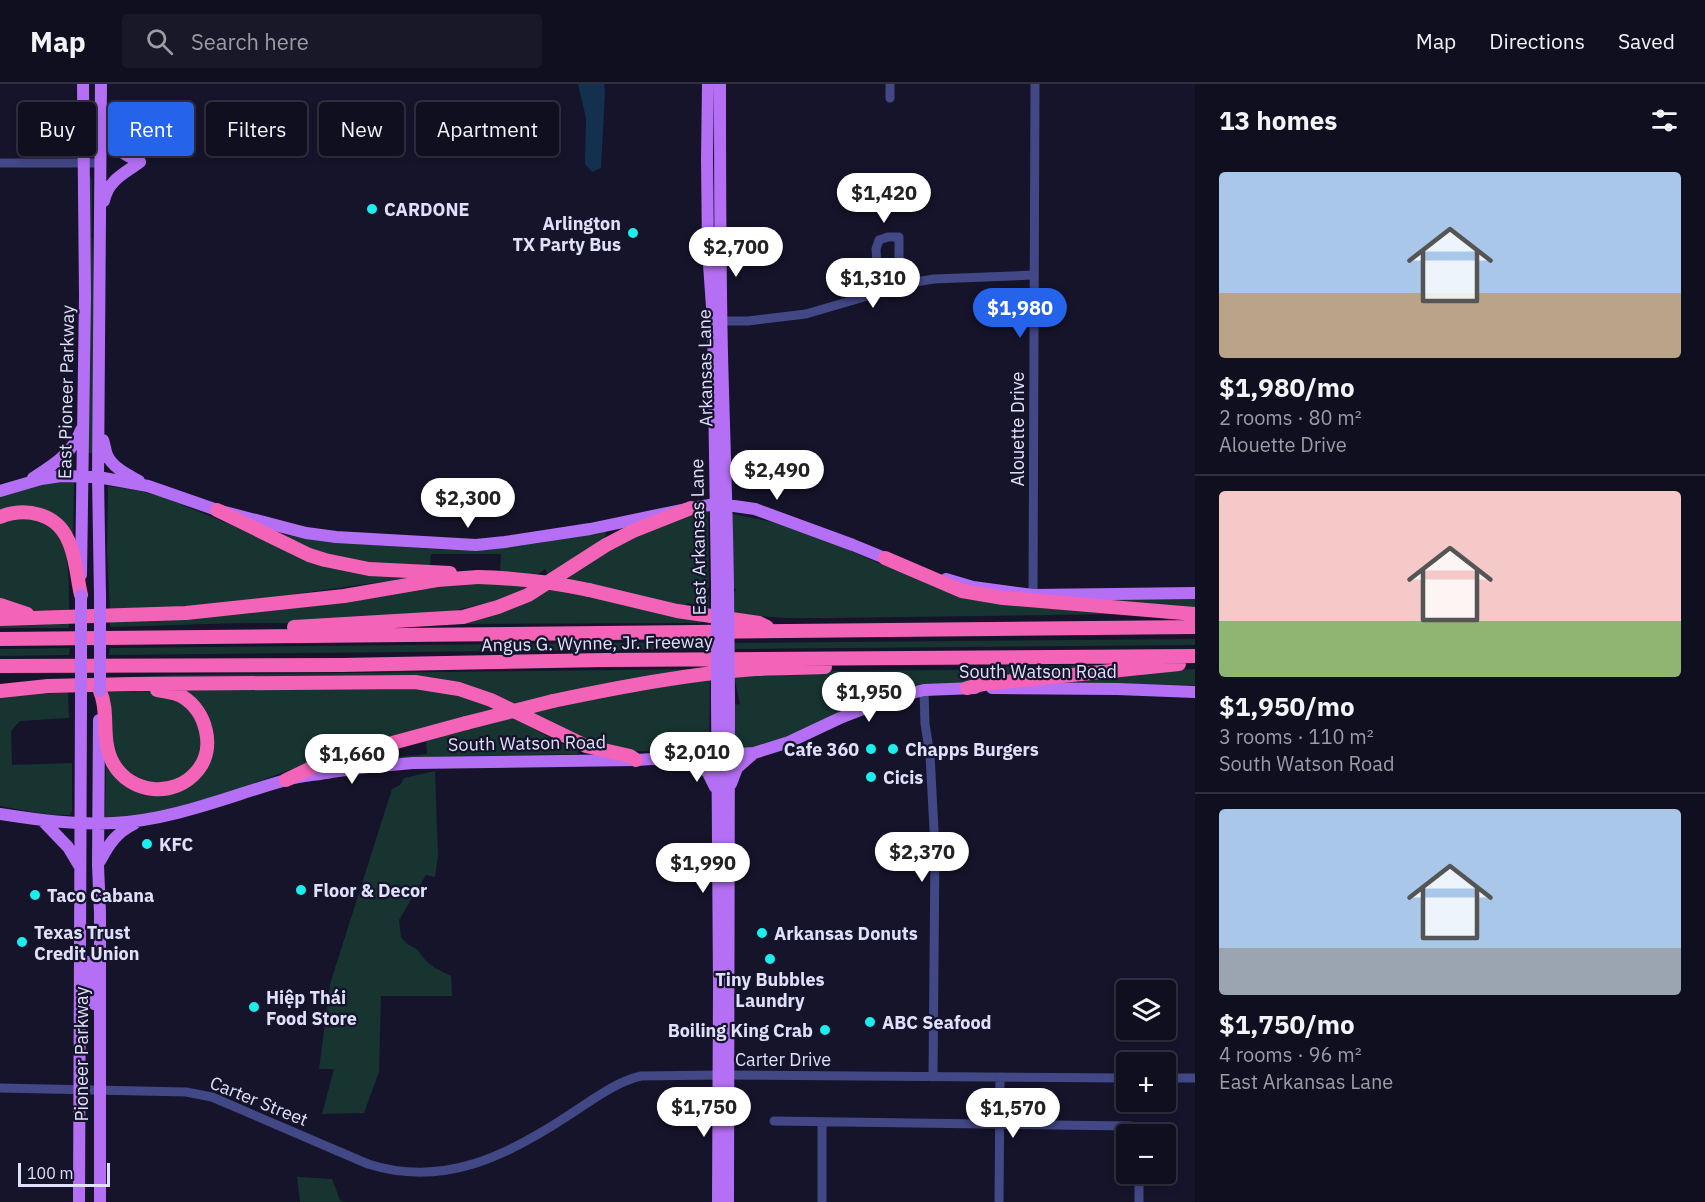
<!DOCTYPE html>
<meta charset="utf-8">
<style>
body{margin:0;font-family:"IBM Plex Sans",sans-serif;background:#191829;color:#f1f3f6;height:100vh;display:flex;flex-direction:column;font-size:22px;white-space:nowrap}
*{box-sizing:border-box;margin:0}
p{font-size:20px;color:#9c9ca5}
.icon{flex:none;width:33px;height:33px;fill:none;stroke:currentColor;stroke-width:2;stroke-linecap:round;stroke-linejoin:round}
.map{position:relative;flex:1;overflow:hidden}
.sheet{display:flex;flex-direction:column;background:#100f20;width:510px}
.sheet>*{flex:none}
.guide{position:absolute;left:18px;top:18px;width:570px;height:54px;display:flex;gap:12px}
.tools{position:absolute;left:1116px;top:896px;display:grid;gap:12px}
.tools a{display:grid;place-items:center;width:60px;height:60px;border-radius:6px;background:#100f20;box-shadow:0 3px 9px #0003,0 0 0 2px #302f3e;font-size:30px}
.scale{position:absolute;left:18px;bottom:15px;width:92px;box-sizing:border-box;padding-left:6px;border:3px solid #e0e0fd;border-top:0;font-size:16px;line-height:21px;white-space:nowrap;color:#e0e0fd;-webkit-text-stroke:4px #15142b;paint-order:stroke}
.price{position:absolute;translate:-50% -51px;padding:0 14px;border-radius:21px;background:#fff;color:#222;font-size:20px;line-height:39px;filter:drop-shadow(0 2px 3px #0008)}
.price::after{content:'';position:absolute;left:50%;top:36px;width:18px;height:14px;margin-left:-9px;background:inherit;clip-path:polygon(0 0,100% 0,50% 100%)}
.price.active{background:#2563eb;color:#fff}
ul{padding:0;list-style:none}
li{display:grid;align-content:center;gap:12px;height:318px;padding:0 24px}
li+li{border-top:2px solid #302f3e}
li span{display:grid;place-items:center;height:186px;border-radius:6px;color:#555}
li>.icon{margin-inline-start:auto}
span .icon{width:108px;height:108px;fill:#fffc;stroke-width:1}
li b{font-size:26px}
h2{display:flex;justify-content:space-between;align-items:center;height:72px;padding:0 24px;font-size:26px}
.chip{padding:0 21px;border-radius:6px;background:#100f20;box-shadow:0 3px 9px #0003,0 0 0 2px #302f3e;font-size:21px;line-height:54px}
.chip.active{background:#2563eb;color:#fff}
header{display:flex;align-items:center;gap:36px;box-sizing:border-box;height:84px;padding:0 30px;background:#100f20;border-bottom:2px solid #302f3e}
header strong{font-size:28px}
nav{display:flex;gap:33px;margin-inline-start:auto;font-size:21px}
.search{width:420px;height:54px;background:#191829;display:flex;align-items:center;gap:15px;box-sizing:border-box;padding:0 21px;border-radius:6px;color:#9c9ca5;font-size:22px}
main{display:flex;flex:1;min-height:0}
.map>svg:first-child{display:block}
.green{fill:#173430;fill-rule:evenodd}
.water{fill:#14304f}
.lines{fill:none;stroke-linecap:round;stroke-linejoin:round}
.minor{stroke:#424786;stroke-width:9}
.major{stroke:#b56ff4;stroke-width:12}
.highway{stroke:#f364b8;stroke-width:14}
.major-bridge{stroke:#b56ff4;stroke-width:12}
.highway-bridge{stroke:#f364b8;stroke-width:14}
.poi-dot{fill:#1beeed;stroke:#15142b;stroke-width:2}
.labels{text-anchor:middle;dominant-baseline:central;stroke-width:4.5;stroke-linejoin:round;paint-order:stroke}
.poi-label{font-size:18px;font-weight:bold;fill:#e0e0fd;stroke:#15142b;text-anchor:start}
.street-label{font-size:18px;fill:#e0e0fd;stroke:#15142b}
</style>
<header>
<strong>Map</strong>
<div class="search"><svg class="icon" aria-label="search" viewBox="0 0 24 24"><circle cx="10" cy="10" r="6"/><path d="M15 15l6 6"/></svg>Search here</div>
<nav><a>Map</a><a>Directions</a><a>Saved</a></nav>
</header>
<main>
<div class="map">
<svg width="1195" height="1118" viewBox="0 0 1195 1118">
<rect width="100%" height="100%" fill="#15142b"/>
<!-- green -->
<path class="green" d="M90 91 92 97V151H90L92 152 95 231 94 369H87Z
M65 397 74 398 73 459 57 437 0 428V411L30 402Z
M108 402 141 407 163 413 229 440 296 470 417 493 209 522 110 526 107 468Z
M703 427 708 428 709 504 702 505 704 509 709 511V524L687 519 685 523 570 496 567 491 653 439Z
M733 430 773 438 833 459 883 481 933 500 1122 530 832 534H785L731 530V511L734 509 736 505 730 504V432Z
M12 431C22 434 40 435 49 440 71 451 69 506 69 528 41 528 27 527 0 518V437Z
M604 446 606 449 605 453 549 492 545 485 538 490 500 487 501 470H431L430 483 375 479 368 478 367 479 319 469 279 450 327 458 449 466 499 464 540 459Z
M450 498 531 501 510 512 490 518 440 530 325 539H242L110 543V537H148L197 534Z
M548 503 701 535V539L444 540Z
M1195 514V527L1062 515Z
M69 537V544H0V538Z
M1195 555V561L732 565 731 559Z
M709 558V565L109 571 110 564Z
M70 564 69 571 0 572V565Z
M1097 581 1099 585 913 605 758 663 732 667 731 621 740 620 734 592 803 587 954 586 1017 582Z
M699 585 512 623 474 606 111 597V594L175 591Z
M1195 585V601L1100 600 1009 601 1099 590Z
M710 594 709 665 619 668 600 664 529 630 596 614Z
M379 602 445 606 502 626 319 675 209 716 166 728 105 735 106 678 112 685 169 708 209 664 179 604Z
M68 608 69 634 20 637 11 647 12 681 72 679V727L70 731C46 732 23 726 0 722V613Z
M109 608C135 607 170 604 190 624 194 628 196 635 198 641 209 664 197 677 183 695L144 701 115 678 109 632Z
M514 634 558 658 578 666V670L428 673 310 685 472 643ZM426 657 427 670 346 678 425 657Z
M435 687 438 772 435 793 426 791 399 836 401 853 407 860 417 865 426 877 435 884 451 892 452 912H381L379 988 364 1029 322 1030 334 985H319L330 900 392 705 400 701 404 694Z
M297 1093 332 1095 340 1116 345 1118H300Z"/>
<!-- water -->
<path class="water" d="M578 0H604L605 7 601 84 592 88 585 80 586 34Z"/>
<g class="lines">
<!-- minor -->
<path class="minor" d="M890 0V14
M0 79H101
M879 209 876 165 879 156 888 153H899V182L902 202
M715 237H748L806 230 915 198 934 195 1034 191
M1033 511 1035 0
M924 606 925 640 930 671 935 764 933 993
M1166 994H1195
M0 1004 186 1008 212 1013 368 1080C443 1104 507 1072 569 1031 591 1017 615 998 641 992L719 991 1126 994
M774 1037 1129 1042 1138 1043 1139 1050
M822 1118V1038
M999 1118 1000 993
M1139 1118V1089"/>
<!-- major -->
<path class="major" d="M708 0 707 75 708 166 713 237 717 503
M720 0C720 90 720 180 722 270 724 348 727 426 728 503
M103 40C111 62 120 69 140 78 124 90 108 96 104 117
M103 356C105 361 105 366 107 371 113 384 128 391 139 397
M33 394C53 381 73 369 81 346
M0 407 41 395 61 392 98 393 148 402 217 426 306 449 336 453 476 461 505 458 590 445 691 424 716 420 727 421 755 425 853 461 892 477
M81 491 85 212 83 0
M946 495 973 503 1033 511 1195 509
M100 512 98 393 101 0
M992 604 1117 605 1195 608
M717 615 719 903 718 1118
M99 636 98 781 100 829V1118
M693 673 708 689 715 703
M731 700 737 684 754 669
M0 730C38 736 75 741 114 739 174 736 229 712 286 696 300 692 316 691 331 688 358 684 385 681 413 679L636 676 754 669 789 658 840 634 892 614 924 606 975 604
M43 737 68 763 80 783
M100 777C109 760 116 749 134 740
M88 878V889L94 920
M79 1118 81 617
M728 1118 729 615"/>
<!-- highway -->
<path class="highway" d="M217 426 309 471 325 476 369 485 450 489
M0 433C26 423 56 429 68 456 76 472 77 494 81 511
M885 474 962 507 1003 514 1195 530
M589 506 677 527 759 539 767 543
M0 521 27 530
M0 535 186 529 344 512 437 496 478 493
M294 543 463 533 498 523 528 511 606 461 633 447 691 424
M0 555 1195 543
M0 582 342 581 605 576 1195 572
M967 604 984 600 1179 580
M0 607 48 602 132 600 415 598 459 605 491 616 586 662 630 672 636 676
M100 607C110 629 100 656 113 679 130 710 175 715 198 686 216 664 206 627 183 613 175 608 166 608 157 606
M553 617C620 603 687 590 755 585 778 584 801 584 825 583
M286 696 326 677 466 639"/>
<!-- major-bridge -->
<path class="major-bridge" d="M717 503V615
M728 503 729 615
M81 511V617
M100 512V607"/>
<!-- highway-bridge -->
<path class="highway-bridge" d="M478 493C516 494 552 498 589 506
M466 639 553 617"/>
</g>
<!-- markers -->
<g class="poi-dot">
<circle cx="372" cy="125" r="6"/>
<circle cx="633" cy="149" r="6"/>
<circle cx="871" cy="665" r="6"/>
<circle cx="893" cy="665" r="6"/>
<circle cx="871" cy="693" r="6"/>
<circle cx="147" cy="760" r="6"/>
<circle cx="301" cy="806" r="6"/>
<circle cx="35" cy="811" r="6"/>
<circle cx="762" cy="849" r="6"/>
<circle cx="22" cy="858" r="6"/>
<circle cx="770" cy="875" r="6"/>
<circle cx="254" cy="923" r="6"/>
<circle cx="870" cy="938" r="6"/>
<circle cx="825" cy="946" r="6"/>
</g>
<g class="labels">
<!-- poi labels -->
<g class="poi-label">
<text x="384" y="125">CARDONE</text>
<text x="621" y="139" text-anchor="end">Arlington<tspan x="621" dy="21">TX Party Bus</tspan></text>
<text x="859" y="665" text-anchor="end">Cafe 360</text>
<text x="905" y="665">Chapps Burgers</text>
<text x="883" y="693">Cicis</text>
<text x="159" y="760">KFC</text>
<text x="313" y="806">Floor &amp; Decor</text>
<text x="47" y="811">Taco Cabana</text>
<text x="34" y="848">Texas Trust<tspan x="34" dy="21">Credit Union</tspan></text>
<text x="774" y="849">Arkansas Donuts</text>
<text x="770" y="895" text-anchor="middle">Tiny Bubbles<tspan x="770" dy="21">Laundry</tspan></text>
<text x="266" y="913">Hiệp Thái<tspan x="266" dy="21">Food Store</tspan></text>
<text x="882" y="938">ABC Seafood</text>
<text x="813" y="946" text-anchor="end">Boiling King Crab</text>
</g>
<!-- street labels -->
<g class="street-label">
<text transform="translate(705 284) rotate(-91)">Arkansas Lane</text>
<text transform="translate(66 308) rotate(-89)">East Pioneer Parkway</text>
<text transform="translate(1017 345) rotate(-90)">Alouette Drive</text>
<text transform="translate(698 453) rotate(-91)">East Arkansas Lane</text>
<text transform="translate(597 559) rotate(-1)">Angus G. Wynne, Jr. Freeway</text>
<text x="1038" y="587">South Watson Road</text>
<text transform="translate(527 659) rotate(-1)">South Watson Road</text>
<text transform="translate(81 970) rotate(-90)">Pioneer Parkway</text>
<text x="783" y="975">Carter Drive</text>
<text transform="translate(259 1017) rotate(22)">Carter Street</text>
</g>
</g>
</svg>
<div class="tools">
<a><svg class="icon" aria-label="layers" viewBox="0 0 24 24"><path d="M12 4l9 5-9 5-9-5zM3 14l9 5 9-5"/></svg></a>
<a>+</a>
<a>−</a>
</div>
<div class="scale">100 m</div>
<b class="price" style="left:884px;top:140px">$1,420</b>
<b class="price" style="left:736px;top:194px">$2,700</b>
<b class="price" style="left:873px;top:225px">$1,310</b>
<b class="price active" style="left:1020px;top:255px">$1,980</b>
<b class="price" style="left:777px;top:417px">$2,490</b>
<b class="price" style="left:468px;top:445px">$2,300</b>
<b class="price" style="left:869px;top:639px">$1,950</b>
<b class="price" style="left:697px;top:699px">$2,010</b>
<b class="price" style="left:352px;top:701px">$1,660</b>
<b class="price" style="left:922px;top:799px">$2,370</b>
<b class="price" style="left:703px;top:810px">$1,990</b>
<b class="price" style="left:704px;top:1054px">$1,750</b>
<b class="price" style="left:1013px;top:1055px">$1,570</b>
<div class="guide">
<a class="chip">Buy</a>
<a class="chip active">Rent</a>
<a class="chip">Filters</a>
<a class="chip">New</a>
<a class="chip">Apartment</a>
</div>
</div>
<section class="sheet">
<h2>13 homes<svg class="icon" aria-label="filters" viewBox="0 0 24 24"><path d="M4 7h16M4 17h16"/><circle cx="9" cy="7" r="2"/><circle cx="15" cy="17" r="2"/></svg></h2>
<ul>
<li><span style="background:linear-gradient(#a9c7e8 65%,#b9a48a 0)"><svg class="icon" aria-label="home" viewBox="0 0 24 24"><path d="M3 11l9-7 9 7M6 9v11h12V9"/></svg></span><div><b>$1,980/mo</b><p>2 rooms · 80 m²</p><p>Alouette Drive</p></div></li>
<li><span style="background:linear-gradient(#f6c9c9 70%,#8fb573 0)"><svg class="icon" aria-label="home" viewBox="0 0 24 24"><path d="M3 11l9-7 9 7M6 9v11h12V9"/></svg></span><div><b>$1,950/mo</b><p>3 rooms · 110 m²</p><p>South Watson Road</p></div></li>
<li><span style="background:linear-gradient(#a9c7e8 75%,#9aa5b1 0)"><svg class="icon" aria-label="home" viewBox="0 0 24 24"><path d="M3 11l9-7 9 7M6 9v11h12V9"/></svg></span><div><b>$1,750/mo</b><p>4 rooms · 96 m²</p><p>East Arkansas Lane</p></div></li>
</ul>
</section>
</main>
